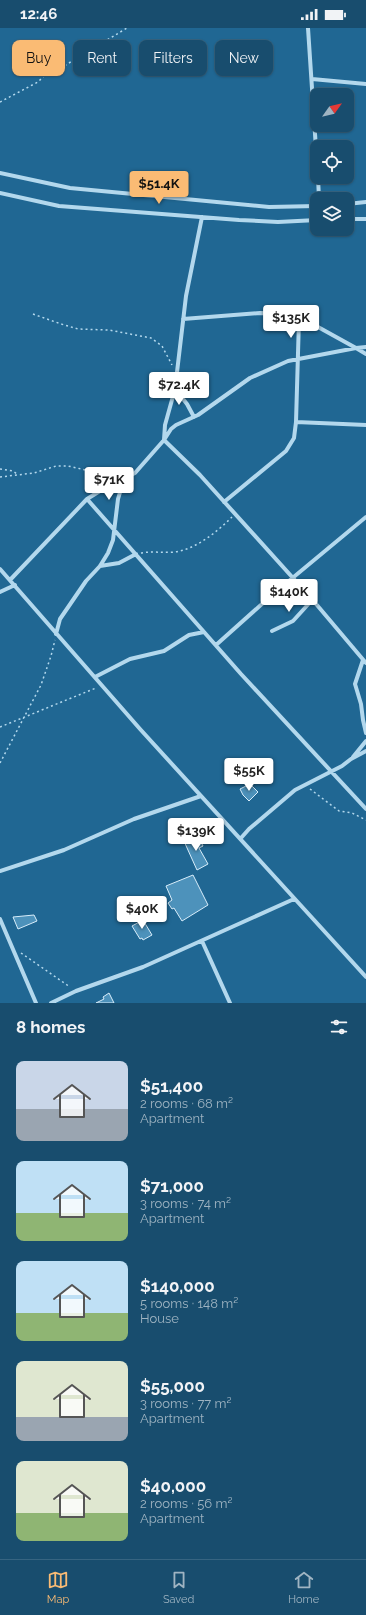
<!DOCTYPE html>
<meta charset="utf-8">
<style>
body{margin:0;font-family:Raleway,sans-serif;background:#255776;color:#f1f3f6;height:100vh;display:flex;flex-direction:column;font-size:15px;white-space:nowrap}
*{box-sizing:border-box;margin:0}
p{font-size:13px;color:#9fb4c2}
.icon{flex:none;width:22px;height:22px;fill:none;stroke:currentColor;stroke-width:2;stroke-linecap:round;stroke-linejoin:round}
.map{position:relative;height:975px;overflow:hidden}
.details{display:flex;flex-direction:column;background:#184d6e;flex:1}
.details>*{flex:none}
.top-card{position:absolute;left:12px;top:12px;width:342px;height:36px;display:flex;gap:8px}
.needle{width:26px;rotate:56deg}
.buttons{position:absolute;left:310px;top:60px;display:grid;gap:8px}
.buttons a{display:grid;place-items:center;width:44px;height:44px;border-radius:8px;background:#184d6e;box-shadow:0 1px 3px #0004,0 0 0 1px #366481;font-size:20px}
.price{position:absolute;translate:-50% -34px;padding:0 9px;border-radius:4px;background:#fff;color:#222;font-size:13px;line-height:26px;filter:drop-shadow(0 1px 2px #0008)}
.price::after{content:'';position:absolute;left:50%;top:24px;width:12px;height:9px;margin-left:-6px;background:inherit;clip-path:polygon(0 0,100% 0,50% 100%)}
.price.on{background:#fabb74;color:#111}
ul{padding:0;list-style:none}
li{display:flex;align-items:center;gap:12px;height:100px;padding:0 16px}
li span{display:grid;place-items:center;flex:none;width:112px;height:80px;border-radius:8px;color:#555}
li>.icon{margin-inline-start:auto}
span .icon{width:48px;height:48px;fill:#fffc;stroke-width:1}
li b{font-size:17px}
h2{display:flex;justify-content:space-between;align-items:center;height:48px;padding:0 16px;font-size:17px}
.pill{padding:0 14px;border-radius:8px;background:#184d6e;box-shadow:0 1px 3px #0004,0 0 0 1px #366481;font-size:14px;line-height:36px}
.pill.on{background:#fabb74;color:#111}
.status{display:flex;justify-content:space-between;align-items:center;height:28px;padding:0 20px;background:#184d6e;direction:ltr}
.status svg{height:11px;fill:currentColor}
.dock{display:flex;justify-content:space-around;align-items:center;height:56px;border-top:1px solid #366481;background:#184d6e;font-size:11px;color:#9fb4c2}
.dock a{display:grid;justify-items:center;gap:2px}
.dock .on{color:#fabb74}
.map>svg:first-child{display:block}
.building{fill:#4d92bb;stroke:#d8edfa}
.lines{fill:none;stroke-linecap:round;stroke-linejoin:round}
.path{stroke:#b3d8ed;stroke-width:1.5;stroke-dasharray:2 3;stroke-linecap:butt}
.street{stroke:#b3d8ed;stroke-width:4}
</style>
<div class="status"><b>12:46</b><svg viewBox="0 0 49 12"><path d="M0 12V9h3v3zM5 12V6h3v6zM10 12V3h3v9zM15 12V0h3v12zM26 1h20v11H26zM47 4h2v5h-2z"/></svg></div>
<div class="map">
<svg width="366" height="975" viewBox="0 0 366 975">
<rect width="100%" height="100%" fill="#206793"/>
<!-- building -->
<path class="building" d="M250 756 258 764 249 773 243 767 240 761Z
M193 807 195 812 199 810 203 818 199 820 208 836 197 842 183 811Z
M193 847 208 877 182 893 174 880 172 881 168 875 172 872 166 858Z
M34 887 37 893 18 901 13 889Z
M143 892 152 907 143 912 142 910 140 911 132 898Z
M109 965 114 975H96L104 971 103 969Z"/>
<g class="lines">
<!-- path -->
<path class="path" d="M0 74 38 54 48 44 64 38 127 0
M33 286 61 296 78 301 109 302 151 310 162 318 172 337
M0 441 13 443 17 446
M0 449 34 445 56 438H68L90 443 110 452
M141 525C152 523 163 525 175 524 196 521 217 504 232 489
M0 699 96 660
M0 735 41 657 51 628 55 612
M310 761 339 783 352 785 366 792
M21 925 70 959"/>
<!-- street -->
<path class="street" d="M308 0 317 136
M312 51 366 56
M0 145 70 160 269 179 317 178
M318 149 319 171
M0 165 59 178 239 192 278 194 317 192
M347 176 366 174
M202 189 186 268 175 361 165 397 164 412 200 447 311 570 366 635
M347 191H366
M183 291 260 285 284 286 292 288 318 299 356 320 366 319
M175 361 187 376 194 389
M296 394 366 397
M87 471 241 646 366 781
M224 474 286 423 294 410 296 394 299 291
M100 538 119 535 136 526
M0 541 140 701 366 949
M10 552 87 471 108 458 135 445 164 412 171 401 176 397 198 387 250 350 288 333 356 320 366 326
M0 564 15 557
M272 603 293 593 313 571
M56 606 60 591 86 553 100 538 108 525 113 512 118 471 124 451
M216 617 272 567 366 489
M363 632 355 656 361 676 363 692 366 705
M95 649 130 631 164 623 189 607 204 604
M353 729 366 713
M241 810 249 801 295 762 342 738 351 731 366 723
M0 843 64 822 134 791 201 768
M0 891 36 975
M202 913 230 975
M51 975 76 963 143 939 294 871"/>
</g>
</svg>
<div class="buttons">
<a><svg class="needle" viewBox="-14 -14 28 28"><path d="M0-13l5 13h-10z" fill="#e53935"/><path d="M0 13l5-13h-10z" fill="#9fb4c2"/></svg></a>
<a><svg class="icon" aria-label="locate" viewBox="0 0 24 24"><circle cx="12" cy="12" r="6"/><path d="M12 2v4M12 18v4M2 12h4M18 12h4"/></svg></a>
<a><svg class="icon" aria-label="layers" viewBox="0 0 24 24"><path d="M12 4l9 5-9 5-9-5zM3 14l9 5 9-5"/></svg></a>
</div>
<b class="price on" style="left:159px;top:177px">$51.4K</b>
<b class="price" style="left:291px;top:311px">$135K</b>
<b class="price" style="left:179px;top:378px">$72.4K</b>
<b class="price" style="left:109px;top:473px">$71K</b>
<b class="price" style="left:289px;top:585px">$140K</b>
<b class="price" style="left:249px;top:764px">$55K</b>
<b class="price" style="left:196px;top:824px">$139K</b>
<b class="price" style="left:142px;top:902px">$40K</b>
<div class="top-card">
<a class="pill on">Buy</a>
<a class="pill">Rent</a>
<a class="pill">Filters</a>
<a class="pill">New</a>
</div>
</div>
<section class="details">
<h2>8 homes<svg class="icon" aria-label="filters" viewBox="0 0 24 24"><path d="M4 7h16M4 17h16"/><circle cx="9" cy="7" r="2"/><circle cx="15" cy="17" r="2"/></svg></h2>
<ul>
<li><span style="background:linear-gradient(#c9d6e8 60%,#9aa5b1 0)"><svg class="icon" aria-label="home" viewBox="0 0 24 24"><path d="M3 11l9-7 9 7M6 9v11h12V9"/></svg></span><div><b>$51,400</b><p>2 rooms · 68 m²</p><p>Apartment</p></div></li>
<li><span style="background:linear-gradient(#bfe0f5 65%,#8fb573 0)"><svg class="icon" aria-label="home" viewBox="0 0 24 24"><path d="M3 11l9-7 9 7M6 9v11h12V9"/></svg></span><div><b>$71,000</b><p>3 rooms · 74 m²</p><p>Apartment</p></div></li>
<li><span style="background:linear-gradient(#bfe0f5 65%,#8fb573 0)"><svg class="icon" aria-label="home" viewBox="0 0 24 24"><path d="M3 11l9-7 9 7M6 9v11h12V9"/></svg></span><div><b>$140,000</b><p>5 rooms · 148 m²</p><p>House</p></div></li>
<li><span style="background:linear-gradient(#dfe7d0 70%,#9aa5b1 0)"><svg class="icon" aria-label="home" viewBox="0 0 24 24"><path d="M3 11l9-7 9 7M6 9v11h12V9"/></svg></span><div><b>$55,000</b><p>3 rooms · 77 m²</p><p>Apartment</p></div></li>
<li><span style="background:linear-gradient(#dfe7d0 65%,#8fb573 0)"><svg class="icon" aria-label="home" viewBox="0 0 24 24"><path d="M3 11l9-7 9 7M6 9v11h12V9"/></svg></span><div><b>$40,000</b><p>2 rooms · 56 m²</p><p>Apartment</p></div></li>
</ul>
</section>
<nav class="dock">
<a class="on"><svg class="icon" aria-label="map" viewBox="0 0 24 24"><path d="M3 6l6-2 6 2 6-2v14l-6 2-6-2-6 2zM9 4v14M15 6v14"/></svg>Map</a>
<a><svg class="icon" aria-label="saved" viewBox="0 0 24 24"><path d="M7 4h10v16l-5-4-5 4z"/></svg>Saved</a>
<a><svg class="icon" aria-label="home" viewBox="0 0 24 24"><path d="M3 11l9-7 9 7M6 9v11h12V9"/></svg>Home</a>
</nav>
